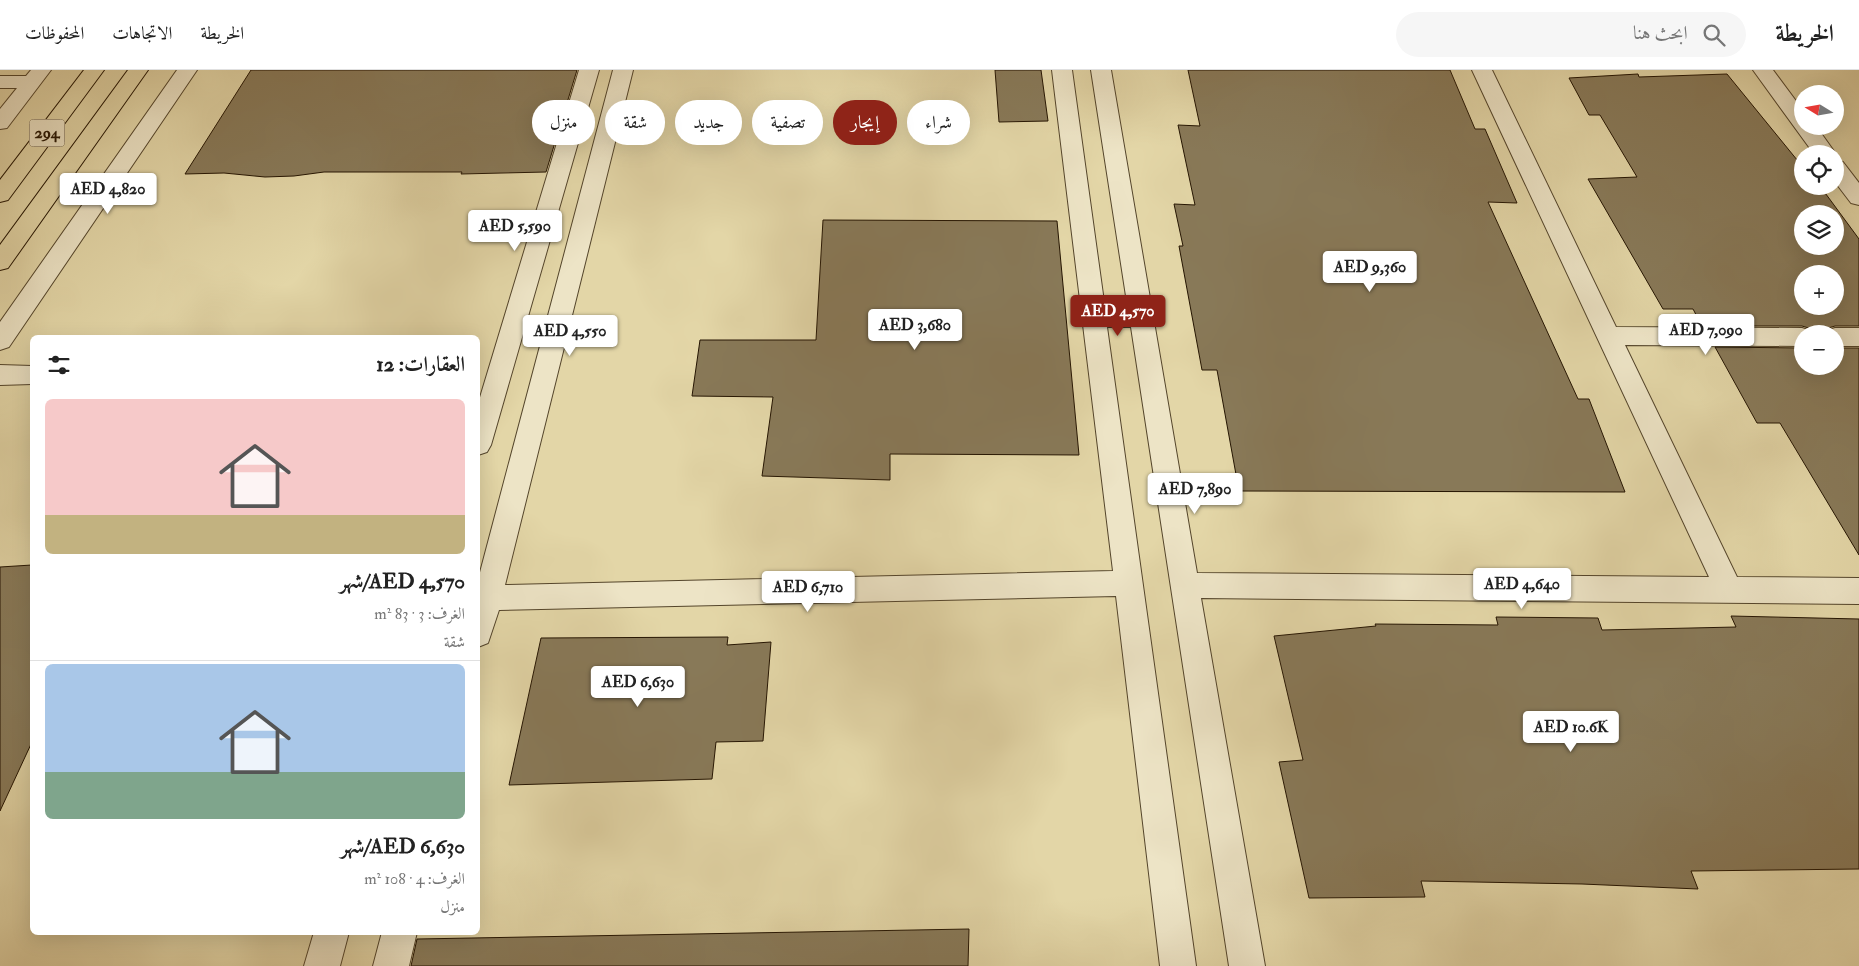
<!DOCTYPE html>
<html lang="ar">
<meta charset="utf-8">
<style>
body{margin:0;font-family:"IM FELL Double Pica",Amiri,serif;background:#f6f6f6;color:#222;direction:rtl;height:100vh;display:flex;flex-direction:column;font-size:19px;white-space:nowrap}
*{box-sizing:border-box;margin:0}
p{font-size:16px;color:#767676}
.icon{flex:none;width:28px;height:28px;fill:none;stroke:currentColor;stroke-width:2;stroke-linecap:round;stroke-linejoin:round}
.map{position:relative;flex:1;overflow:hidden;direction:ltr}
.side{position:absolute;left:30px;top:265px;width:450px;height:600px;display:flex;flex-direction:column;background:#fff;border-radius:8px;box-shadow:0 5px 20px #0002;direction:rtl}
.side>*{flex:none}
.guide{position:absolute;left:495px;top:30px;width:475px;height:45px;direction:rtl;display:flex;gap:10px}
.needle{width:32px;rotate:281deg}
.controls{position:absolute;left:1794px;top:15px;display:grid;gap:10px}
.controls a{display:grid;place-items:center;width:50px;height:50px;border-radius:50%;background:#fff;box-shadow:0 5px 20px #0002;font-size:25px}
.price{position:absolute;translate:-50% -42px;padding:0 11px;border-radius:5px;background:#fff;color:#222;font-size:16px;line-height:32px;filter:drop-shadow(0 1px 2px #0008)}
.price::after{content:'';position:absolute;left:50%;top:30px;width:15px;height:11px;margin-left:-8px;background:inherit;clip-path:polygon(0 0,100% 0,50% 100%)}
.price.selected{background:#8f2418;color:#fff}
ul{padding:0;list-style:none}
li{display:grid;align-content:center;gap:10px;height:265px;padding:0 15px}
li+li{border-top:1px solid #e0e0e0}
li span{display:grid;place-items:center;height:155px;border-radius:8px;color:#555}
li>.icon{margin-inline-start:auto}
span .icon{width:90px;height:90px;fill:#fffc;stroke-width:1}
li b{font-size:21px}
h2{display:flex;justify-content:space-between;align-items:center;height:60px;padding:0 15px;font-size:21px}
.pill{padding:0 18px;border-radius:22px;background:#fff;box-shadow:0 5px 20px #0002;font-size:18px;line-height:45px}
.pill.selected{background:#8f2418;color:#fff}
header{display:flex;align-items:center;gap:30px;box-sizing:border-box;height:70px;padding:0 25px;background:#fff;border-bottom:1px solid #e0e0e0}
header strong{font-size:24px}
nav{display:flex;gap:28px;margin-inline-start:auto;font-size:18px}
.search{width:350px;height:45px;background:#f6f6f6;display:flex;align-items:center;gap:12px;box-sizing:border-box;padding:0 18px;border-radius:28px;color:#767676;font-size:19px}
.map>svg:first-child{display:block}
.building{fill:#887958;stroke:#251502;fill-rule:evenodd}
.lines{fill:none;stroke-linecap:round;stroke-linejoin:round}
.minor-casing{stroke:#54452b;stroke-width:2}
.major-casing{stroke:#251502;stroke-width:2}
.minor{fill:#ede4c6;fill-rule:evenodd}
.major{fill:#e3d6a7;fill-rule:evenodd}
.labels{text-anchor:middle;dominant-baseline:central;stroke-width:4;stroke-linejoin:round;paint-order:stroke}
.shield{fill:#ede4c6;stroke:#61533d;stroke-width:1}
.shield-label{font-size:16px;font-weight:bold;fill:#251502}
</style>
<header>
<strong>الخريطة</strong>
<div class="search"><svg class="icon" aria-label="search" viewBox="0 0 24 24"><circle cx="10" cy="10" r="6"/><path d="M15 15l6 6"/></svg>ابحث هنا</div>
<nav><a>الخريطة</a><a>الاتجاهات</a><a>المحفوظات</a></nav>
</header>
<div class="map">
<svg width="1859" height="896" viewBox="0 0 1859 896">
<rect width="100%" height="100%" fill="#e3d6a7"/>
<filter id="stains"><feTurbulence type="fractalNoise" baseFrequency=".004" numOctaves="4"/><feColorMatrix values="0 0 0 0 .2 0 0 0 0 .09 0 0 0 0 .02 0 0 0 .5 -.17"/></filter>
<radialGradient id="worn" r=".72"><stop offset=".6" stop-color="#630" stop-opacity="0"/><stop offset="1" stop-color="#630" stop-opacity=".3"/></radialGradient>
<!-- building -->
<path class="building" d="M251 0H577L546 102 461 104 462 102H324L294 106 265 107 224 103 185 104Z
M995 0H1041L1048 51 999 52Z
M1188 0H1450L1475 59H1485L1517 133 1488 132 1578 329H1589L1625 422 1239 421 1217 300H1202L1179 176H1183L1174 134 1195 135 1178 55 1200 56Z
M1638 4 1639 7 1727 4 1802 96V116H1820L1859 169V256H1835L1825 259 1823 264H1814L1812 259 1802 256H1702L1693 239H1663L1588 109 1637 107 1600 45H1589L1569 8ZM1802 144H1835V176H1802ZM1802 204H1835V236H1802Z
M823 150 1057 151 1079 385 890 384V410L762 406 773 327 692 326 700 270H816Z
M1715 277 1802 278V296H1835V278H1859V485L1780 353H1757Z
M32 495V672L0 741V497Z
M1731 546 1859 549V799L1691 801 1698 819 1582 814 1421 811 1425 827 1309 828 1279 692 1303 690 1274 566 1376 556 1375 554 1498 555 1496 547 1598 548 1602 560 1736 557Z
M728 567 727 575 771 572 763 671 716 672 712 709 509 715 541 568Z
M969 859 968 896H411L417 869Z"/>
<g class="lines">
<defs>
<path id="minor" d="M31 0H51L7 58 0 59V39L17 18H0V6H26Z
M177 0H197L9 277 0 280V252Z
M579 0H599L491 375 487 382 478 385V334Z
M613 0H633L505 515 1113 501 1052 0H1072L1105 239H1128L1091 0H1111L1197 503 1709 507 1472 0H1492L1616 257 1802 258 1811 261 1812 264H1802V276L1625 275 1737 507 1859 508V534L1201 528 1265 896H1229L1131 257H1107L1196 896H1160L1116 526 499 540 488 573 478 577V510Z
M1753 0H1773L1802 39V56H1816L1836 84 1835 85 1814 84Z
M1835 90 1843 92 1859 113V135L1851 133 1835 112Z
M1835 258H1859V276H1835V264H1825L1826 261Z
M0 295 32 296V314L0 315Z
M314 862H349L340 896H304Z
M382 862H417L409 896H373Z"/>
<path id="major" d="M84 0H104L8 130 0 132V110Z
M128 0H148L8 198 0 200V175Z"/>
</defs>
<!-- minor casing -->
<use href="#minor" class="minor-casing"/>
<!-- major casing -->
<use href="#major" class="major-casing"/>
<!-- minor -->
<use href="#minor" class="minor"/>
<!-- major -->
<use href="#major" class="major"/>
</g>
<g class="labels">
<!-- shield labels -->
<rect class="shield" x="29.5" y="49.5" width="35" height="27" rx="4"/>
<g class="shield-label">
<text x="47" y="63">294</text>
</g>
</g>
<rect width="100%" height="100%" filter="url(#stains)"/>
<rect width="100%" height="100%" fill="url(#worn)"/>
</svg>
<div class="controls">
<a><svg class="needle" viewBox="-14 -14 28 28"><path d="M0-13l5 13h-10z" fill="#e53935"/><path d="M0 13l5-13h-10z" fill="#767676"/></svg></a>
<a><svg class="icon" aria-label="locate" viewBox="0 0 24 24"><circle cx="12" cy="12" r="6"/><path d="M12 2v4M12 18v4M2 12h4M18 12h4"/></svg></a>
<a><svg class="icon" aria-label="layers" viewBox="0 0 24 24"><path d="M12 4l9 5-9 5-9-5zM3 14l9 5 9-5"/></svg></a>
<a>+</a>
<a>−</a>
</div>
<b class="price" style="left:108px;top:145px">AED 4,820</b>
<b class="price" style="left:515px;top:182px">AED 5,590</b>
<b class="price" style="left:1370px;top:223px">AED 9,360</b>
<b class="price selected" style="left:1118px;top:267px">AED 4,570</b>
<b class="price" style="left:915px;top:281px">AED 3,680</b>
<b class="price" style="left:1706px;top:286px">AED 7,090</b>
<b class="price" style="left:570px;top:287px">AED 4,550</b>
<b class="price" style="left:1195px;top:445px">AED 7,890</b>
<b class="price" style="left:1522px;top:540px">AED 4,640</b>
<b class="price" style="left:808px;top:543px">AED 6,710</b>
<b class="price" style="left:638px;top:638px">AED 6,630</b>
<b class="price" style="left:1571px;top:683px">AED 10.6K</b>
<div class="guide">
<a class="pill">شراء</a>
<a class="pill selected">إيجار</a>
<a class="pill">تصفية</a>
<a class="pill">جديد</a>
<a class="pill">شقة</a>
<a class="pill">منزل</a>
</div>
<section class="side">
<h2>العقارات: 12<svg class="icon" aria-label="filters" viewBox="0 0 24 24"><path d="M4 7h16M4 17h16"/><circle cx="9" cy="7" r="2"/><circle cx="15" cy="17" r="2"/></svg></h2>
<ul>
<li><span style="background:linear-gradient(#f6c9c9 75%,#c2b280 0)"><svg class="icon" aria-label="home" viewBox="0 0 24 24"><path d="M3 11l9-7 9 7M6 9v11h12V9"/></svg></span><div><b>AED 4,570/شهر</b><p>الغرف: 3 · 83 m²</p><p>شقة</p></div></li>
<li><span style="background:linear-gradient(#a9c7e8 70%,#7fa58c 0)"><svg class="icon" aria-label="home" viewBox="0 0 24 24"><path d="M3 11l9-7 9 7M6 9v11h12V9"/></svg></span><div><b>AED 6,630/شهر</b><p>الغرف: 4 · 108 m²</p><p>منزل</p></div></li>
</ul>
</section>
</div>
